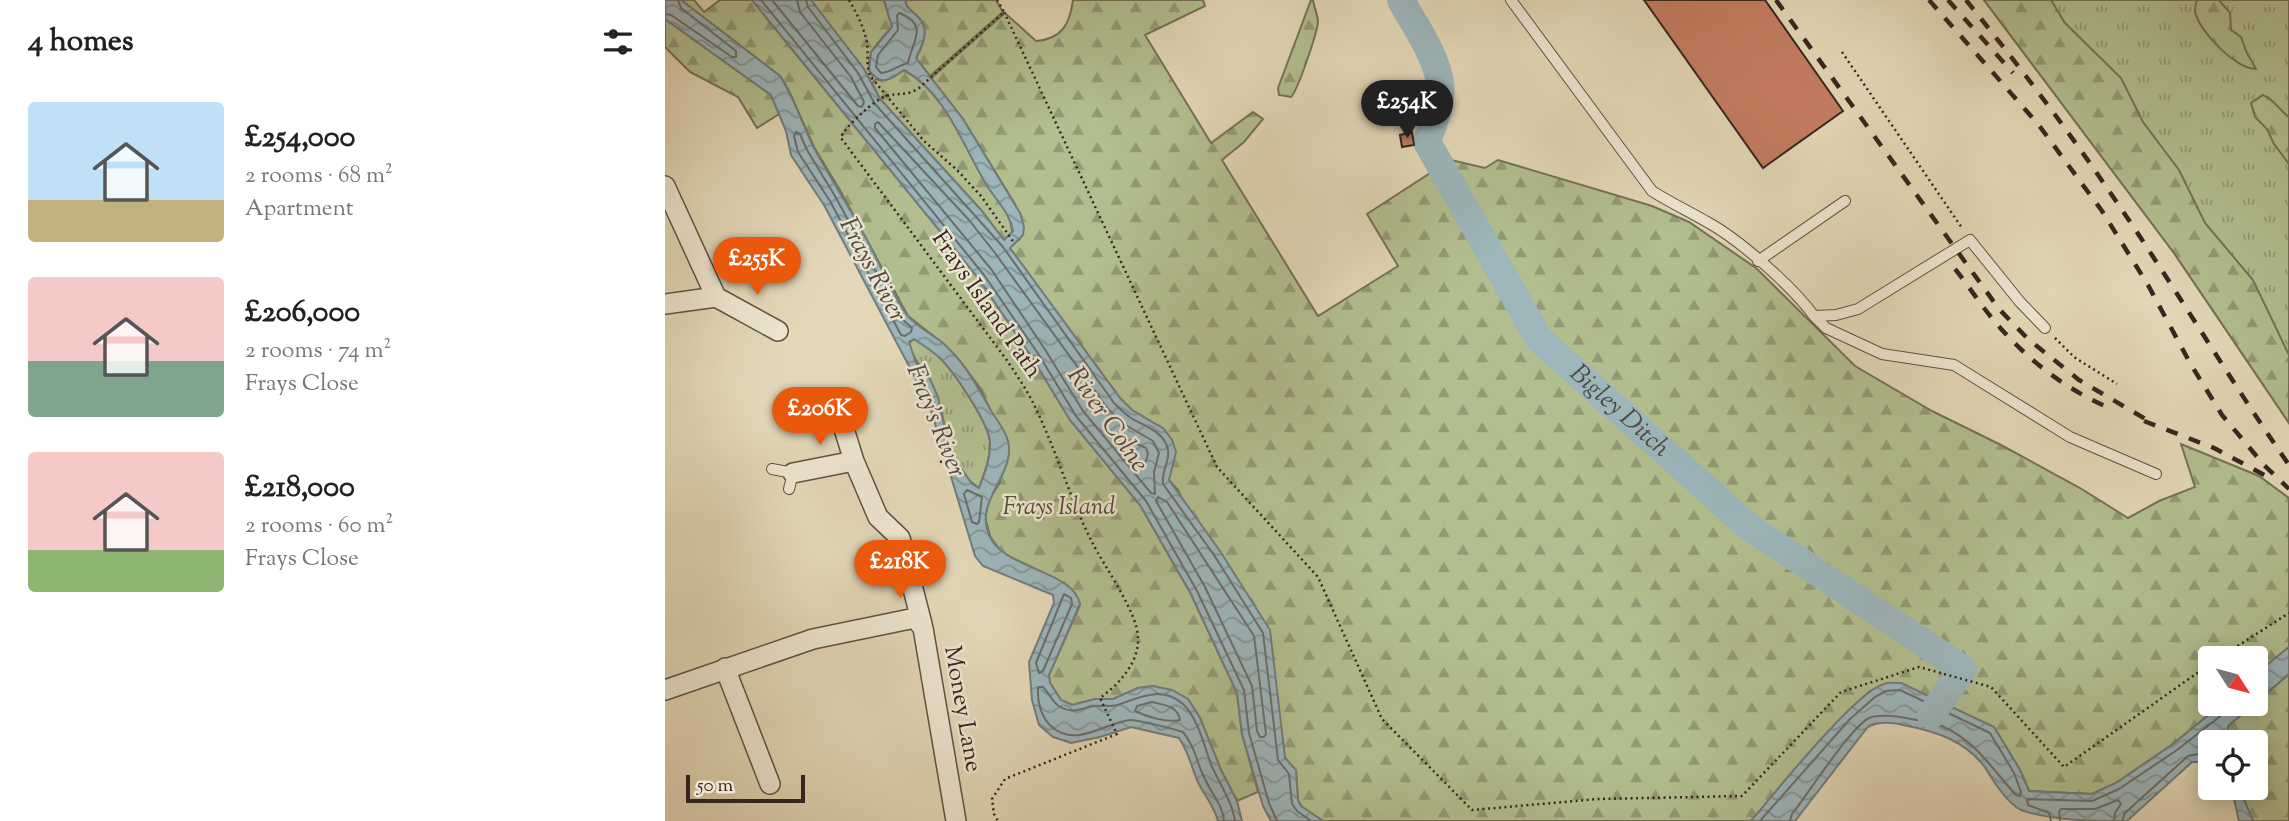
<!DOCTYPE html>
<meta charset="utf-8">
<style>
body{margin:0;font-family:"Sorts Mill Goudy",serif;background:#f2f2f2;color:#222;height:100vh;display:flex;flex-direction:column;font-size:26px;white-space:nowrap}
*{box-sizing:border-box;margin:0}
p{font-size:23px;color:#767676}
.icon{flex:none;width:38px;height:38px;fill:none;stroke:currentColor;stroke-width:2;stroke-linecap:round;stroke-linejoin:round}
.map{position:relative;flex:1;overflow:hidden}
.sheet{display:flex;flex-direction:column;background:#fff;width:665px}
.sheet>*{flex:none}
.needle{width:46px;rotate:126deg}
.controls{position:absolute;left:1533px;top:646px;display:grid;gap:14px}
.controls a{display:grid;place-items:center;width:70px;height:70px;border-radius:7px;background:#fff;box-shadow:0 4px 18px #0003;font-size:35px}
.scale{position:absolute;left:21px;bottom:18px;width:119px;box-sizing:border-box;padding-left:7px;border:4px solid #36261f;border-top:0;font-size:19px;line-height:24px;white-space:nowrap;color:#36261f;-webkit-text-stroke:5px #ede5d0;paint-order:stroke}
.price{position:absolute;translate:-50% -60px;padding:0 16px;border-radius:24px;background:#ea580c;color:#fff;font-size:23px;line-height:46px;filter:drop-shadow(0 2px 4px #0008)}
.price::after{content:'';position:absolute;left:50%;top:42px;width:21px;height:16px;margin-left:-10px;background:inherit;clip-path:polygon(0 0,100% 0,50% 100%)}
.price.on{background:#222;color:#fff}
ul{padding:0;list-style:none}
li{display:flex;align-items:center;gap:21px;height:175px;padding:0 28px}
li span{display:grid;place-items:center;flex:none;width:196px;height:140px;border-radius:7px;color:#555}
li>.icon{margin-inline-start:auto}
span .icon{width:84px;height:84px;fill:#fffc;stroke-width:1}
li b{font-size:30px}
h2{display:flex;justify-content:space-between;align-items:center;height:84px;padding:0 28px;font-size:30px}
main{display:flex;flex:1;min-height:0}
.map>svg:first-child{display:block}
.grass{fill:url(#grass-tufts);stroke:#747257;stroke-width:2}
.forest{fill:url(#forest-firs);stroke:#747257;stroke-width:2}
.water{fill:url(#water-waves);stroke:#737c7d;stroke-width:2;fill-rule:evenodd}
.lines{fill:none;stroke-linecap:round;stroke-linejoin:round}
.shore{stroke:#696e6d;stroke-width:2}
.river{stroke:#9cb6bb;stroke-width:28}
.building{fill:#c47c60;stroke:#36261f;stroke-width:2}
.service-casing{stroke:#615245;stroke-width:12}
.minor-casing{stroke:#615245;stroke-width:22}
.path{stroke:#36261f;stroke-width:2.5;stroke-dasharray:2 3.5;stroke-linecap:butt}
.service{stroke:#ede5d0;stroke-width:10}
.minor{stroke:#ede5d0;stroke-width:19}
.rail{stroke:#36261f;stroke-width:4.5;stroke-dasharray:12 12;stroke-linecap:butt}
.labels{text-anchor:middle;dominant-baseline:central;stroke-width:5;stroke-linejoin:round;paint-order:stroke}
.street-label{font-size:24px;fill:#36261f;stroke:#ede5d0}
.park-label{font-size:24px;font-style:italic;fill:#554c3b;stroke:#ede5d0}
.water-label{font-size:26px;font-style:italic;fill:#504a46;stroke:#ede5d0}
</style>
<main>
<section class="sheet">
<h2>4 homes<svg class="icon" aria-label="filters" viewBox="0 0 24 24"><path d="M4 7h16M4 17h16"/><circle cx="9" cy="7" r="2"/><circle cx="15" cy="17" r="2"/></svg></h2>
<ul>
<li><span style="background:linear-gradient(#bfe0f5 70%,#c2b280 0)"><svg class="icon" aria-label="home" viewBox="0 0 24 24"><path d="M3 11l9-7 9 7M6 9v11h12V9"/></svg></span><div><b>£254,000</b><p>2 rooms · 68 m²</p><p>Apartment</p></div></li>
<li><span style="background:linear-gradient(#f6c9c9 60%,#7fa58c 0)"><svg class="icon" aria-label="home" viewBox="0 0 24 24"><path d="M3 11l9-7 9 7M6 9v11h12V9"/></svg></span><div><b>£206,000</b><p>2 rooms · 74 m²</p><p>Frays Close</p></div></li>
<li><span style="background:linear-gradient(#f6c9c9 70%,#8fb573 0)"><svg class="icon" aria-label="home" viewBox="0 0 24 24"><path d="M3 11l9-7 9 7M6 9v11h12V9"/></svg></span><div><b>£218,000</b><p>2 rooms · 60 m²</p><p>Frays Close</p></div></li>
</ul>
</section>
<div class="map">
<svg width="1624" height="821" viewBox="0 0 1624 821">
<defs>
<pattern id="grass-tufts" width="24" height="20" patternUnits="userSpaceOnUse" patternTransform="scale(1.75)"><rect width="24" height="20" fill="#b2be8f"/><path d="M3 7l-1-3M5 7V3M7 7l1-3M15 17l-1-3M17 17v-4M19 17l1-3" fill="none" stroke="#929a74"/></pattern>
<pattern id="forest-firs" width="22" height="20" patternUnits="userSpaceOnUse" patternTransform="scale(1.75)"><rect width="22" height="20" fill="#b2be8f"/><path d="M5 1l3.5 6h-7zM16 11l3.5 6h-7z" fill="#929a74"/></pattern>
<pattern id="water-waves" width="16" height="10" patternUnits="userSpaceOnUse" patternTransform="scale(1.75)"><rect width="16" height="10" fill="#9cb6bb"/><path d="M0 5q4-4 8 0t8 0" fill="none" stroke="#809497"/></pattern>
</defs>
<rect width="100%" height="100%" fill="#e3d7b7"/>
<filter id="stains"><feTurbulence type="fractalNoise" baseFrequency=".00286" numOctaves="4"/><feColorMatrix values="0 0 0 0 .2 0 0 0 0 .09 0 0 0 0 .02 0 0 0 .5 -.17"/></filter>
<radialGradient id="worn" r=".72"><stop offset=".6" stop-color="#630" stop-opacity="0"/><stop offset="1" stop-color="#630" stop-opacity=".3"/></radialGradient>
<!-- grass -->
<path class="grass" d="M1319 0H1624V423L1509 253Z
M249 339C258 345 267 350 275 358 289 371 323 423 325 441 326 458 319 473 314 488 277 464 284 416 265 380 257 366 248 361 244 343Z"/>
<!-- forest -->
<path class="forest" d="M16 0H29L39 12 55 0H87L314 279 368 359 405 420 475 505 526 594 572 693 577 734 593 792 572 801 556 770 535 718 523 699 488 686 474 688 448 699H430L407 705 396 700 385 683 384 675 415 605 379 573 337 553 325 536 320 517 323 502 335 482 325 409 315 388 294 360 280 345 243 316 176 192 149 147 124 91 115 76Z
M145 0H219L227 27C215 40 195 58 208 76L205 80 199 69Z
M240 0H331L338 12 265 76 251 58C259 44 266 26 250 14 244 9 242 8 240 0Z
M408 0H538L540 6 480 35 546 143 588 112 598 119 579 142 557 160 653 316 733 266 702 214 773 168 869 341 1080 532 1294 669 1272 701 1236 683 1205 691 1180 714 1086 821H658L636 806 633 800 631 771 620 758 614 716 513 490 504 480 499 429 467 410 455 398 344 247 355 239 350 204 298 119 266 78 340 13 371 41C397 39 405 24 408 0Z
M646 0H648C649 7 653 16 653 22 652 33 633 90 626 97L614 95 613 88Z
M1319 0H1386L1400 23 1456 78 1478 122 1514 170 1540 223 1588 280 1624 355V423L1509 253Z
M1532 0H1554L1565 13 1566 30 1576 37 1581 51 1591 69C1572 70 1533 31 1530 11 1530 8 1531 3 1532 0Z
M0 19 106 95 114 114 92 128 73 97 25 72 0 47Z
M239 70C282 93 298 146 322 185 332 201 347 213 347 233L339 240 316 210 215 99 207 83 211 79 217 81Z
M1598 95C1610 100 1614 110 1624 117V164L1609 144 1602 129 1590 117 1586 103Z
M786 160 820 168 833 160 987 206 1024 222 1091 268 1190 366 1267 411 1336 445 1415 488 1463 518 1494 501 1530 487 1516 444 1594 476 1624 498V647L1591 674V658H1545V704H1557L1508 744 1451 783 1427 794 1364 791 1355 770 1329 727 1281 705 1305 668 1088 524 879 338Z
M1624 674V821H1588L1574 788H1591V742H1563V726Z"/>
<!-- water -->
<path class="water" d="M0 0H16L115 76C130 99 137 124 149 148 166 179 185 209 202 240 215 264 226 292 242 315 251 327 268 334 279 344 300 363 312 386 325 409 331 419 340 429 343 441 352 474 307 501 325 537 341 570 408 570 415 604L384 675 385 683 396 700 407 705 430 699H448L473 688 488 686 507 690 523 699 535 718 556 770 572 801 577 821H553C549 805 538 794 532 780 525 763 525 755 514 738L466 727 435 737 406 743 388 737 374 725 367 700 364 662 389 603 388 595 318 566 310 556 264 404 159 205 126 155 121 131 106 95 0 19ZM249 339C258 345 267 351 275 358 289 372 323 422 325 441 326 458 320 473 314 488L307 484 285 452 273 397 265 379 251 363 244 342Z
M87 0H146L199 69 215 99 316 210 339 240 348 231C345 212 331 201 321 184 298 146 281 93 239 70 225 80 216 87 204 70L206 52 227 27 219 0H240C242 10 247 10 253 17 266 29 257 45 251 58L298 119 355 213 359 227 358 235 345 248 455 398 467 410 499 429 507 440 511 452 504 480 555 551 605 630 620 758 631 770 633 800 636 806 658 821H606L598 806 577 734 572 693 526 594 475 505 405 420 368 359 314 279Z
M1624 647V674L1591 702V674Z
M1236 683 1329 727 1355 770 1364 791 1427 794 1451 783 1508 744 1557 704H1589L1563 726V742H1545V770L1533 762H1527L1462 821C1427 821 1388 821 1356 810 1342 803 1329 782 1321 769 1302 741 1270 731 1238 725 1227 722 1211 721 1202 728L1130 821H1086C1108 795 1191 691 1219 684 1224 682 1231 683 1236 683Z
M1562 788H1574L1588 821H1574L1569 799Z"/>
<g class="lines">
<!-- shore -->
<path class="shore" d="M96 0 319 275 374 355 411 416 481 501 532 591 579 690 584 733 604 803 612 821
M107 0 193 106 197 107 199 102 186 77 135 12 132 0
M141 0 143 7 193 73 210 104 338 247 449 403C454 408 460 414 466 418 479 426 500 432 503 450 505 461 496 472 498 484L549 555 598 633 613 760 624 774 627 804 632 811 646 821
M234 13C265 25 247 41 243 63 233 65 226 73 216 73L211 67 213 55 233 30 232 16Z
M0 14 6 15 67 57H71V51L16 8 13 0
M213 122 304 220 330 253 443 409 459 424 488 441 494 453 489 472 490 494 486 493 418 411 381 351 326 269 210 128V124Z
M131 132 135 134 142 150 170 196 237 319 247 328 246 332 240 336 236 335 165 201 133 152 129 136Z
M459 438 481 448 483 454 480 464H475L458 443Z
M302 490 317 497 314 522 312 524 307 522 299 494Z
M493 497 502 502 589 636 601 734 599 737H595L592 731 587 686 540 587 491 501Z
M399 594 406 598 407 604 378 671 374 673 371 663Z
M487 702C499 705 513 706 515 720 503 723 482 717 470 711L472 706Z
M559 821C558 805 546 793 540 779 531 762 531 748 518 732 509 729 473 720 465 720 439 723 411 748 387 727 376 718 372 701 373 687H378C384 693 388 703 395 707 409 715 417 707 431 706 438 705 445 707 452 705 474 698 496 685 518 704 532 717 539 744 545 762 553 782 567 800 570 821
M1095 821 1185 719 1210 697 1221 691 1235 690 1325 733 1349 773 1356 792 1355 796 1351 795C1327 769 1311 741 1277 726 1266 721 1253 721 1241 718 1231 716 1213 714 1204 718 1185 728 1143 794 1127 814L1125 821
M1386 821 1384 813 1363 805 1362 799 1427 801 1454 789 1512 750 1558 714 1561 704
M1395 821 1394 812 1396 809H1430L1453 800 1456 804 1450 813 1449 821
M1457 821 1460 813 1523 756 1533 754 1545 762"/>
<!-- river -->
<path class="river" id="s1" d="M736 0C749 25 771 54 775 83 778 102 768 124 762 142L874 339 1084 527 1298 669 1266 715"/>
</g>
<!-- building -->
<path class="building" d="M979 0H1100L1178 111 1098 168Z
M747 132 749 145 737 147 735 135Z"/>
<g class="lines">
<defs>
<path id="service" d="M846 0 987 191C1006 203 1025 212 1044 223 1076 241 1128 287 1149 316L1171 315 1193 309 1305 240 1355 302 1380 328
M1093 261 1180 201
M1149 316 1161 328 1217 354 1289 365 1405 437 1491 474
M107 469 128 473 124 489"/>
<path id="minor" d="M0 186 51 297 0 304
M51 297 113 331
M175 416 189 461 213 517 235 538 257 624
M128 473 189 461
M60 668 105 784
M0 690 148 639 250 618 258 628 291 821"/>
</defs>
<!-- service casing -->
<use href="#service" class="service-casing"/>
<!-- minor casing -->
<use href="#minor" class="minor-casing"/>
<!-- path -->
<path class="path" d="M184 0C192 14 199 27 202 43 204 55 200 66 206 77L259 141 292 170 316 196 350 244
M332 0 339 12 254 88C240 97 235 92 221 96 212 98 178 128 176 138L341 359C349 371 357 383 364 395 389 442 403 495 427 542 439 566 473 613 473 638 474 663 454 684 435 698L452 734 340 779 327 799 329 814 333 821
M339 12 552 467 653 577 717 719 807 810 933 799 1077 796 1176 692 1254 667 1326 687 1399 767 1545 664
M1177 52 1297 228
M1390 338 1409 357 1452 384
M275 462 291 457
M1554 658 1624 613"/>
<!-- service -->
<use href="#service" class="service"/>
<!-- minor -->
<use href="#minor" class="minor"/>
<!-- rail -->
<path class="rail" d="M1111 0 1334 309 1363 339 1414 380 1489 424
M1264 0 1373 124 1437 211 1483 285 1525 363 1557 415 1599 465 1624 489
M1283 0 1348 73
M1301 0C1350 61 1398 123 1442 188 1505 279 1561 374 1624 465
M1290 269C1300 281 1309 295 1319 308 1351 350 1391 384 1440 406
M1479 421 1549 448 1603 477"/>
</g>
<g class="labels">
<!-- street labels -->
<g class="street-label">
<text transform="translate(321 305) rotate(55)">Frays Island Path</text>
<text transform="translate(297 709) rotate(80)">Money Lane</text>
</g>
<!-- park labels -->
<g class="park-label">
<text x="394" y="508">Frays Island</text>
</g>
<!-- water labels -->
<g class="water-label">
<text transform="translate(207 270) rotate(62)">Frays River</text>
<text stroke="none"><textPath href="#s1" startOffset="488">Bigley Ditch</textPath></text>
<text transform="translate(442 420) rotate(55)">River Colne</text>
<text transform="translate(270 421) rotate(68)">Fray's River</text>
</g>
</g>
<rect width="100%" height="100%" filter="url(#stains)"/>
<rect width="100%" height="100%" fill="url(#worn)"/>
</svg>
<div class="controls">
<a><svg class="needle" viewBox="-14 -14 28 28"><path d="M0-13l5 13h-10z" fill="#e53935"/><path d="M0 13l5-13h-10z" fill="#767676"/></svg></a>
<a><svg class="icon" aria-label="locate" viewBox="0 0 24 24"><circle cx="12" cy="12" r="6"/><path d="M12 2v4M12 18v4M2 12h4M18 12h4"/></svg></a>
</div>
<div class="scale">50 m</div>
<b class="price on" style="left:742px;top:140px">£254K</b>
<b class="price" style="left:92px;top:297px">£255K</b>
<b class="price" style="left:155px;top:447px">£206K</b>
<b class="price" style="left:235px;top:600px">£218K</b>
</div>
</main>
